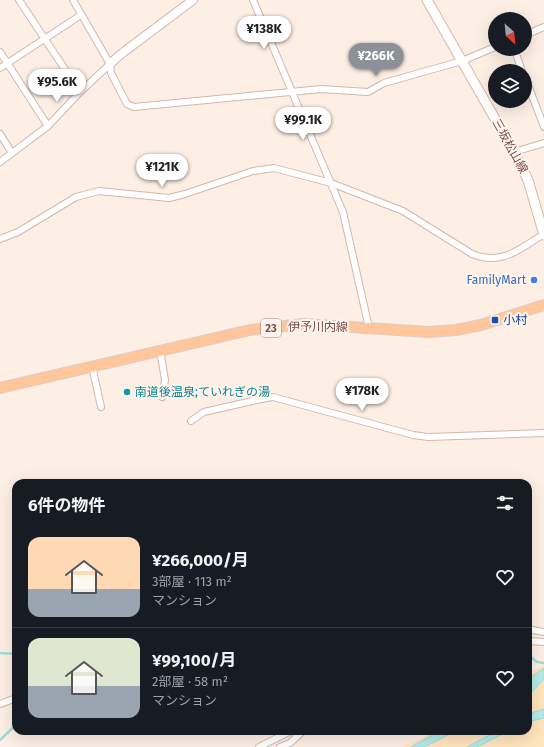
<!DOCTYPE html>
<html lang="ja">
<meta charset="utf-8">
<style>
body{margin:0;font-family:"Fira Sans","Noto Sans JP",sans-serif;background:#242831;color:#f1f3f6;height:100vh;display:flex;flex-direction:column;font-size:15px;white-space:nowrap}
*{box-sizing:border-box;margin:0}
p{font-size:13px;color:#9ea1a6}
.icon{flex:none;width:22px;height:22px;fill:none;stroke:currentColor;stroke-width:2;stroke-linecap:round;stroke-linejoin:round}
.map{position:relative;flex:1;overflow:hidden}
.sheet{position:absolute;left:12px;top:479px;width:520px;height:256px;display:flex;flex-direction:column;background:#171b24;border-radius:12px;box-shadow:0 4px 16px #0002}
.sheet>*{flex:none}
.needle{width:26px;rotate:153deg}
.buttons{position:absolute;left:488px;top:12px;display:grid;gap:8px}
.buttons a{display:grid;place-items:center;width:44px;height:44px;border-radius:50%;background:#171b24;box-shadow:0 4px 16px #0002;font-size:20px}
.price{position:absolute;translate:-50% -34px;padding:0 9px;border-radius:14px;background:#fff;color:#222;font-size:13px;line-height:26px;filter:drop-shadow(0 1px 2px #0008)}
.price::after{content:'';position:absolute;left:50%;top:24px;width:12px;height:9px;margin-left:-6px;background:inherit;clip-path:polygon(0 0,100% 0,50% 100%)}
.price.selected{background:#8c9099;color:#fff}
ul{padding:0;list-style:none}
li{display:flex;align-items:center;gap:12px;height:100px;padding:0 16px}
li+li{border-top:1px solid #363941}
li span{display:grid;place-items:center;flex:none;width:112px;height:80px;border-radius:12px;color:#555}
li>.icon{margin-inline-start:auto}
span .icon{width:48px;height:48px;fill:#fffc;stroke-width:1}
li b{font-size:17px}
h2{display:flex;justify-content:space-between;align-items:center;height:48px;padding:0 16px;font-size:17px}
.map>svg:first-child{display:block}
.sand{fill:#ffe4be}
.water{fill:#b6eae8;stroke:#9bddda}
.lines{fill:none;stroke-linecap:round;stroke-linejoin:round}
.stream{stroke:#9bddda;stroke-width:2.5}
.minor-casing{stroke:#d4b6ac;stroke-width:8}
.tertiary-casing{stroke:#d4b6ac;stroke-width:10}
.secondary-casing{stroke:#dab6ab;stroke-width:11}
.primary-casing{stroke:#dacecb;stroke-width:12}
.minor{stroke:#fff;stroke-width:6}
.tertiary{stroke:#fff;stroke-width:8}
.secondary{stroke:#fff;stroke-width:9}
.primary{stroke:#ffc69b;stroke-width:10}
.shop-dot{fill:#3f7fe0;stroke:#fff4ed;stroke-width:1.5}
.transit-dot{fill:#1a4fb4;stroke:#fff4ed;stroke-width:1.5}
.culture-dot{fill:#0f9aa8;stroke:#fff4ed;stroke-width:1.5}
.labels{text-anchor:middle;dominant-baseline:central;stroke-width:4;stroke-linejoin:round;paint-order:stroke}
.shield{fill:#fff4ed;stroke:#a28079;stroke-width:1}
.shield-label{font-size:11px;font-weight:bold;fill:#7a4f47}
.street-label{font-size:12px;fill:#7a4f47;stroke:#fff4ed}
.shop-label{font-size:12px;fill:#366cbe;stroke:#fff4ed;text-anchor:end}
.transit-label{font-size:12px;fill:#164399;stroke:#fff4ed;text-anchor:start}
.culture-label{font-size:12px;fill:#0d838f;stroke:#fff4ed;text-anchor:start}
</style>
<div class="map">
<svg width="544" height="747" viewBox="0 0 544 747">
<rect width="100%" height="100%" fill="#feefe4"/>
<!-- sand -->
<path class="sand" d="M544 665V747H400L414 742 436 731H528V675L533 671Z"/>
<!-- water -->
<path class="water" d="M544 668V678L542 681 528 696V679Z
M544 709V718L528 722V714Z
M440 731H456L424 747H411Z
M497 731H508L477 747H467Z"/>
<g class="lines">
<!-- stream -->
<path class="stream" d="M0 653 16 654
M528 655 537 662 544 663
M0 740 16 725"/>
<defs>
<path id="minor" d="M19 0 80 92
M73 0 110 64 111 73 127 104 134 107 321 89 368 92 384 83 462 61 495 47
M253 0 343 212 369 328
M525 35 544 27
M517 49 516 54 522 71
M0 52 48 126
M0 68 81 15
M525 77 544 127
M0 134 12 153
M514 152 544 143
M0 162 48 126 80 92 110 64
M0 239 18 232 76 197 99 191 169 198 185 194 253 171 274 168 331 183 403 211 472 254C503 266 519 249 544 234
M160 350 165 380 162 397
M92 366 101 407
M191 421 204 412 261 399 273 397 413 435 428 437 544 433
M528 629 544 632
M528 641 544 642
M0 704 16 698
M259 747 291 731
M280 747 290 743 303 731"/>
<path id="tertiary" d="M110 64 121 54 193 0"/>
<path id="secondary" d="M427 0 514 152 528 180 544 235"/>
<path id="primary" d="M0 388 250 330 303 324 429 332 456 330 481 325 544 305"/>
</defs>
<!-- minor casing -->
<use href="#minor" class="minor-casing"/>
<!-- tertiary casing -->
<use href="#tertiary" class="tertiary-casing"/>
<!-- secondary casing -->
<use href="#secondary" class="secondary-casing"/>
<!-- primary casing -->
<use href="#primary" class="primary-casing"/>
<!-- minor -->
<use href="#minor" class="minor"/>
<!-- tertiary -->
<use href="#tertiary" class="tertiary"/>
<!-- secondary -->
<use href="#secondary" class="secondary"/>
<!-- primary -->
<use href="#primary" class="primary"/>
</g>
<!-- markers -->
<circle class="shop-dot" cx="534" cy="280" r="4"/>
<rect class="transit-dot" x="491" y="316" width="8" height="8" rx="2"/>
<circle class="culture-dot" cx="127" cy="392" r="4"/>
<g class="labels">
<!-- shield labels -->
<rect class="shield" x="261" y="319" width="20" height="18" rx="3"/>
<g class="shield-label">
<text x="271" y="328">23</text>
</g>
<!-- street labels -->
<g class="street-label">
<text transform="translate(510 146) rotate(61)">三坂松山線</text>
<text x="318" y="327">伊予川内線</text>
</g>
<!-- shop labels -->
<g class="shop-label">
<text x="526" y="280">FamilyMart</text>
</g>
<!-- transit labels -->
<g class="transit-label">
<text x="503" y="320">小村</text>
</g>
<!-- culture labels -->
<g class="culture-label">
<text x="135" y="392">南道後温泉;ていれぎの湯</text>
</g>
</g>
</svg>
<div class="buttons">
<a><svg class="needle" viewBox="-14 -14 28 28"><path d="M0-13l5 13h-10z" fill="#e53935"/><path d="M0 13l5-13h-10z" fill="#9ea1a6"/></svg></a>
<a><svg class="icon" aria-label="layers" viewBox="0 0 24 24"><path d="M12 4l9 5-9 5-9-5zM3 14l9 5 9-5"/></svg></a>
</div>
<b class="price" style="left:264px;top:50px">¥138K</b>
<b class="price selected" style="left:376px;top:77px">¥266K</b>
<b class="price" style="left:57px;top:103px">¥95.6K</b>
<b class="price" style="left:303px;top:141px">¥99.1K</b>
<b class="price" style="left:162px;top:188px">¥121K</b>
<b class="price" style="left:362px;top:412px">¥178K</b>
<section class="sheet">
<h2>6件の物件<svg class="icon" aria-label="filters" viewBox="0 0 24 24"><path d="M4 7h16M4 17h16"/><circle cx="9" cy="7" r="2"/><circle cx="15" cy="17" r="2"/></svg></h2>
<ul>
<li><span style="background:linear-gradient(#ffd9b3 65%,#9aa5b1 0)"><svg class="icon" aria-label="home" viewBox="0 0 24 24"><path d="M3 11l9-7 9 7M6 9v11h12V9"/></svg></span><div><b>¥266,000/月</b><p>3部屋 · 113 m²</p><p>マンション</p></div><svg class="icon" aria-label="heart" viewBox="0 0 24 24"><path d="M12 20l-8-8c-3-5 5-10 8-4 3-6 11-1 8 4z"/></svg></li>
<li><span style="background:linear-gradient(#dfe7d0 60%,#9aa5b1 0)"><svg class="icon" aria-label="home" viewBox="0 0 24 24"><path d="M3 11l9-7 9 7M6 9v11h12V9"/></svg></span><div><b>¥99,100/月</b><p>2部屋 · 58 m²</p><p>マンション</p></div><svg class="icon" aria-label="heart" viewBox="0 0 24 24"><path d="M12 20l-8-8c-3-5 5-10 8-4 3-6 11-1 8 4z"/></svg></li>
</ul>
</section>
</div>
